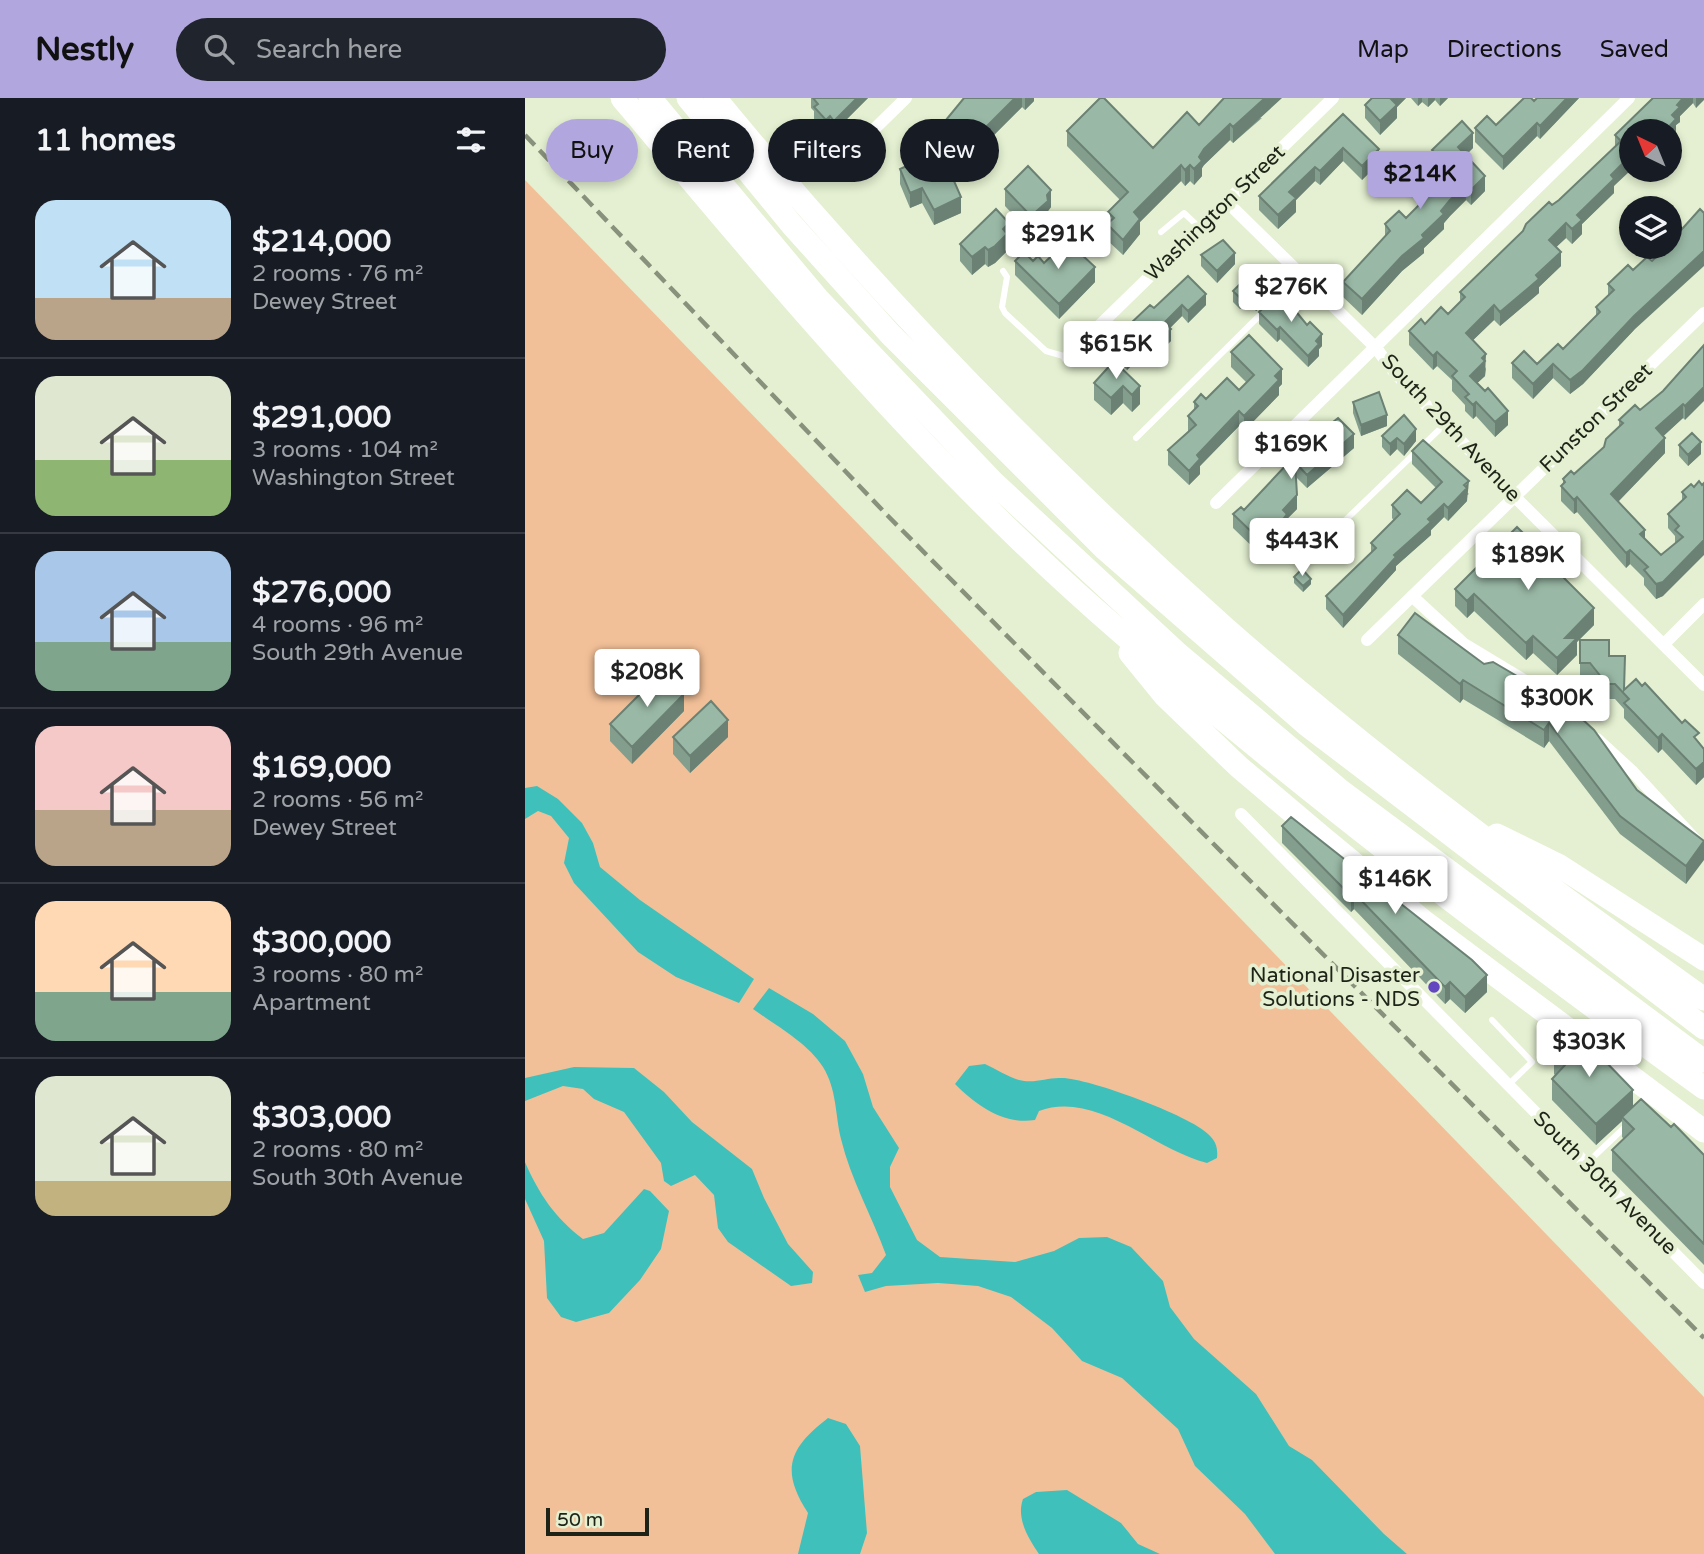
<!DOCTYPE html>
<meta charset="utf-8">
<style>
body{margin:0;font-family:"Varela Round",sans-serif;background:#20242c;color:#f1f3f6;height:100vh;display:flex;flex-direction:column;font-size:26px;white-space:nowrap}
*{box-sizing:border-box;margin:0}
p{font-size:23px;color:#9ea1a6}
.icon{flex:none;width:38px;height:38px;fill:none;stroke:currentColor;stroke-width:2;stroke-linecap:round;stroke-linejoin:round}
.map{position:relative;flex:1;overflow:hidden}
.sheet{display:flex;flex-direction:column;background:#171b24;width:525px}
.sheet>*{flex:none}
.top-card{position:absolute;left:21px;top:21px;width:665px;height:63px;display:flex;gap:14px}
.needle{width:46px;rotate:317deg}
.tools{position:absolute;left:1094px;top:21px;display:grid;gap:14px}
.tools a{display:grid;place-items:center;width:63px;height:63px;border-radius:50%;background:#171b24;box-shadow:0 4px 10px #0003;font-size:35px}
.scale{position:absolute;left:21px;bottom:18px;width:103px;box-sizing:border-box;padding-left:7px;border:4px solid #1e2317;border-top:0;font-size:19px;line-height:24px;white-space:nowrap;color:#1e2317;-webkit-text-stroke:5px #e4f0d1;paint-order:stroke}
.price{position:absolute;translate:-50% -60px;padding:0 16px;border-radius:7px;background:#fff;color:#222;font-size:23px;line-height:46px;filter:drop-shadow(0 2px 4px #0008)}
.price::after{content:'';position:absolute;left:50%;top:42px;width:21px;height:16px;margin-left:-10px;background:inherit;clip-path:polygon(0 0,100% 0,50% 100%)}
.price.active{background:#b1a6de;color:#111}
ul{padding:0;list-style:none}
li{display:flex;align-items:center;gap:21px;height:175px;padding:0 35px}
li+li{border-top:2px solid #363941}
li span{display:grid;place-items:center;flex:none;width:196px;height:140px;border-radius:21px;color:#555}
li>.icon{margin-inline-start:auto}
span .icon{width:84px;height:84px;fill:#fffc;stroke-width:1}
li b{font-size:30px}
h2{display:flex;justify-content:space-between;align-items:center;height:84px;padding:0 35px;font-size:30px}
.chip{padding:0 24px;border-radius:32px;background:#171b24;box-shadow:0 4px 10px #0003;font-size:24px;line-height:63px}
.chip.active{background:#b1a6de;color:#111}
header{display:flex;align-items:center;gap:42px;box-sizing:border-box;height:98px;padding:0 35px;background:#b1a6de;color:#111}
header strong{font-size:33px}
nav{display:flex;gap:38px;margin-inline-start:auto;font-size:24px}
.search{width:490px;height:63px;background:#20242c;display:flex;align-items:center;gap:18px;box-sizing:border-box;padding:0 24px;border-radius:38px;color:#9ea1a6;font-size:26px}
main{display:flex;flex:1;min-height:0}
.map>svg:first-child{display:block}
.green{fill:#f2c098}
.water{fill:#40c0ba}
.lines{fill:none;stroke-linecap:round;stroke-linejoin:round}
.service{stroke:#fff;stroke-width:6}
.minor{stroke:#fff;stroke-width:12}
.motorway{stroke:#fff;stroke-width:23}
.rail{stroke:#88917b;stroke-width:4.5;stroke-dasharray:14 7;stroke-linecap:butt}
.wall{fill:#849e8e}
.shaded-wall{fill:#6b8174}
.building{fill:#99b8a5;stroke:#6b8174;stroke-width:2}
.poi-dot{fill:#6347c0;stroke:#e4f0d1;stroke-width:2.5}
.labels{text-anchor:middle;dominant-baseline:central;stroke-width:7;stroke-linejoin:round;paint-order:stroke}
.street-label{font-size:21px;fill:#1e2317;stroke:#e4f0d1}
.poi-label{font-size:21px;fill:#1e2317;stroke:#e4f0d1;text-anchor:end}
</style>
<header>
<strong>Nestly</strong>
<div class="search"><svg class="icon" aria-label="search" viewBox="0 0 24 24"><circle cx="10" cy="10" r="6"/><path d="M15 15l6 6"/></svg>Search here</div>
<nav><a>Map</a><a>Directions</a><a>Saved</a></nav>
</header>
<main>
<section class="sheet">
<h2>11 homes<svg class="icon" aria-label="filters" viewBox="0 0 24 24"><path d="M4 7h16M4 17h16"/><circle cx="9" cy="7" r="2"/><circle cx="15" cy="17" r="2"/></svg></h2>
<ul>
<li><span style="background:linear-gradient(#bfe0f5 70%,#b9a48a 0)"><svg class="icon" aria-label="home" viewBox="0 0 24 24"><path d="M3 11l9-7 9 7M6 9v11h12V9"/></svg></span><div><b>$214,000</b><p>2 rooms · 76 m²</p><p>Dewey Street</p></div></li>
<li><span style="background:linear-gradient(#dfe7d0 60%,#8fb573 0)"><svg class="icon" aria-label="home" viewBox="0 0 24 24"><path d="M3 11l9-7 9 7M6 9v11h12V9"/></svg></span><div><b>$291,000</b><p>3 rooms · 104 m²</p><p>Washington Street</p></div></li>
<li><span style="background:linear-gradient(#a9c7e8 65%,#7fa58c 0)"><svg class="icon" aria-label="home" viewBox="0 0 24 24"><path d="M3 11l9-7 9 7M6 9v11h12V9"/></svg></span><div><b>$276,000</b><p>4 rooms · 96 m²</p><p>South 29th Avenue</p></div></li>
<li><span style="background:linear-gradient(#f6c9c9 60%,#b9a48a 0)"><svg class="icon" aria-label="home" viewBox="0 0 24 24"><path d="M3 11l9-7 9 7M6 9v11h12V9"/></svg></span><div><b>$169,000</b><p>2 rooms · 56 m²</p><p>Dewey Street</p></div></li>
<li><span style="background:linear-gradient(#ffd9b3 65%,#7fa58c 0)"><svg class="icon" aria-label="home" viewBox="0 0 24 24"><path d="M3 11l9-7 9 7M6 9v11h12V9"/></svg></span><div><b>$300,000</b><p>3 rooms · 80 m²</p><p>Apartment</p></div></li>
<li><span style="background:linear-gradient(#dfe7d0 75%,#c2b280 0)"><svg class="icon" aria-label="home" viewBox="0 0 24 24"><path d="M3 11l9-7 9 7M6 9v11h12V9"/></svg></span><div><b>$303,000</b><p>2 rooms · 80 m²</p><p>South 30th Avenue</p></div></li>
</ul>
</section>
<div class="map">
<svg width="1179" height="1456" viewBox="0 0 1179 1456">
<rect width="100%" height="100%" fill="#e4f0d1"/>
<!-- green -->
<path class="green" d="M0 82 1179 1299V1456H0Z"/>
<!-- water -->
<path class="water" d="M12 688 33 701 57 725 68 745 75 769 115 802 229 881 214 905 151 879 113 854 49 785 39 765 44 740 26 718 13 713 0 721V690Z
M244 890 288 916 320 943 338 976 348 1009 374 1050 365 1069V1089L392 1142 415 1159 490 1164 529 1153 554 1140 582 1139 606 1149 638 1183 645 1209 669 1241 731 1296 764 1348 787 1362 859 1436 882 1456H750L720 1416 670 1368 653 1331 597 1280 557 1263 527 1230 486 1199 453 1188 413 1185 361 1188 340 1194 333 1177 347 1175 361 1157C347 1118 326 1082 316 1041 310 1016 312 992 298 969 283 945 250 927 228 911Z
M460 966C471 971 483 979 494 982 510 986 522 979 537 980 563 980 666 1018 683 1036 691 1043 693 1050 692 1060L682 1065C629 1052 571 992 514 1013L510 1022C478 1027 451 1007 430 986L444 968Z
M49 969 109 970 139 994 167 1024 227 1071 239 1100 263 1146 288 1174 287 1185 266 1188 203 1144 193 1130 189 1097 170 1077 146 1088 139 1083 136 1065 99 1014 69 1001 58 991 38 988 0 1003V980Z
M0 1064C14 1096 30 1120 58 1141L79 1135 119 1091 125 1093 144 1113 136 1151 115 1182 84 1215 51 1224 36 1219 22 1200 19 1143 0 1101Z
M303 1320 321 1326 335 1348 342 1435 335 1456H273L283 1415C255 1372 264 1350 303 1320Z
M542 1392 596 1425 613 1446 635 1456H514C503 1440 491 1420 498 1401L511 1394Z"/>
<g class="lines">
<!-- service -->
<path class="service" d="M636 134 659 115 675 130
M478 173 482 179 477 209 480 215 521 253 542 259
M751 201 776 176
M611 340 739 213
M776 465 920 326
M967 922 1007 964 983 987
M1061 1066 1101 1028"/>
<!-- minor -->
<path class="minor" d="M332 48 381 0
M702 104 851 250 870 275 990 399 1179 587
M542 259 808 0
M691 405 1104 0
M887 498 939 546 1022 596
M842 542 1179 215
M1139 546 1179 506
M1072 641 1108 674 1179 751
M716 716 1179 1185"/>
<!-- motorway -->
<path class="motorway" d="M97 0C247 179 398 360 574 515 766 685 971 839 1179 990
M125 0 293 201 468 384 651 554 816 693 1179 963
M163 0 267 127 365 236 580 451 782 627 1179 930
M190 0C346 190 516 366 699 529 851 663 1015 783 1179 901
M605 555 640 598 714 669 797 739 901 825 1179 1033
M972 737 1033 767 1179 861"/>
<!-- rail -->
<path class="rail" d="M0 37 363 418 1179 1240"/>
</g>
<!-- wall -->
<path class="wall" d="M286 0H343L309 34 305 29 301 33 289 21V13L286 10Z
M439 0H509V3L500 12 497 9 468 38V51L459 60 452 53 426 78 436 115 409 127 397 105 385 110 375 86V71L409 56 407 54V39Z
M847 0H881L872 9V20L855 37 840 20V7Z
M886 0H923L915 8 910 2 903 9 897 4 893 8Z
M1054 0 1015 41 1012 38 978 72 950 44V30L971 27 1009 3Z
M1128 0H1179L1171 10 1168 5 1155 18V24L1151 27V35L1144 43V33H1106L1089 88V95L1057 126V136L1047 146 1041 140 1031 149 1036 168 1014 189V195L975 228 969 222 948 242 961 271 960 278 952 285 983 327 970 339 951 318 948 321 940 313V307L927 293V282L912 268 908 272 884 247V233L923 216 935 204V194L1090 49V37Z
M818 16 854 65 837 82 818 63 795 87 790 83 771 102V114L753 131 734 112V98Z
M737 20 708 45 705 42 679 67 677 70V78L669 87 665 83 660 88 656 83 615 124V136L598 157 582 142 583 114 595 102 542 48V33L628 50 674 27Z
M948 50 941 57 960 93 946 107 941 102 925 118 919 125V131L899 150V155L877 173 837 217 818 199V184L860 139V126L881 120 893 109V101L895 99 892 96V81L907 67V52Z
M480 91 526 109 523 113V120L506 136 480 108Z
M1149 140 1109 232 1058 286 1045 296 1028 280 1008 301 987 280V265L1012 266 1038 251 1071 219V209L1083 197V186L1127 163 1137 153V149H1144Z
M484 142 482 144V153L470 165 463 169 460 166 447 177 435 163V146Z
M676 157 710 166 692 185 676 168Z
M490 163 519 165 570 184 534 221 490 177Z
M663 178 681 207 663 225 657 218 645 230 646 243 634 254 627 247 602 272 586 256V244L629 210Z
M739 183 744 200 731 213 722 204 715 211 708 204V193Z
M734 214 797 248 794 251V258L783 269 755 241 752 244 734 226Z
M1179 247 1160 322 1158 320 1138 338 1140 355 1093 404 1120 441 1136 457 1150 446V438L1143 430V416L1157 402V394L1169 389 1177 387 1138 498 1131 501 1119 487V480L1105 466 1101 470 1052 414 1049 416 1036 403V388L1038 387V381L1049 376 1079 349 1094 329V322L1115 312 1138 293Z
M706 254 757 286 754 289V297L719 333 714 328 675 368V376L664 387 643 367V352L663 334V318L669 312V304L714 292 722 285 706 269Z
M569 285 615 288V306L607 314 598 305 586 317 569 302Z
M828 304 862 328 836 338 828 315Z
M798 332 829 350 782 390 771 379 772 411 762 421V430L756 438 737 458 708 430V416L719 412Z
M857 338 891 343 879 358 872 351 865 358 857 349Z
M1154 347 1176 356 1163 368 1154 358Z
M887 353 944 396 942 397V403L923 423 919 419 906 432V437L871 468V472L818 530 801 511V498L846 455V445L869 423 867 420V407L896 405 911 390 887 366Z
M1035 476 1069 527 1052 544V557L1032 577 1008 555 1001 562 949 513 942 520 930 508V491Z
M769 479 786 486 778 494 769 485Z
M890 515 1112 692 1179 743 1161 786 1095 736 1024 643 1019 650 938 601 935 605 873 556V537Z
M1055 542 1084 558 1099 592 1174 644 1179 651V679L1171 687 1137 651 1133 655 1099 620V611L1090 601H1077V595L1065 580H1055Z
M159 613 107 666 85 643V626Z
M148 639H203L165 675 148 656Z
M757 728 962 894 940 915 925 901 920 906 829 811 826 814 757 745Z
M1029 954 1108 1009 1146 1029 1179 1057V1167L1087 1073V1052L1099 1041 1097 1039V1023L1071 1047 1027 1002V981L1030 977 1029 976Z"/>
<!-- shaded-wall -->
<path class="shaded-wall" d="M332 0H343L309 34V23Z
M490 0H497V9L468 38V51L459 60V44L461 29Z
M500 0H509V3L500 12Z
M740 0H757L708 45V29Z
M868 0H881L872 9V20L855 37V23Z
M893 0H897V4L893 8Z
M903 0H910V2L903 9Z
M915 0H923L915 8Z
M1042 0H1054L1015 41V28Z
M1158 0H1168V5L1155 18V24L1151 27V35L1144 43V33H1140L1152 7Z
M1171 0H1179V2L1171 10Z
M305 18V29L301 33V22Z
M1012 25V38L978 72V59Z
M705 26V42L679 67 677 70V78L669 87V71L674 59 679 51Z
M948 35V50L933 64V49Z
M452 38V53L422 82V67Z
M818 50V63L795 87V73Z
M854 51V65L837 82V68Z
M1106 57V72L1089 88V95L1057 126V136L1047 146V131L1052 117 1086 77Z
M656 67V83L615 124V136L598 157V142L609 114Z
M665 67V83L660 88V72Z
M790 69V83L771 102V114L753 131V117L764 94Z
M960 78V93L946 107V92Z
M941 87V102L925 118 919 125V131L899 150V155L877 173 837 217V201L897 137 925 102Z
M397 90V105L385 110V95Z
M526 92V109L523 113V120L506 136V118L522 97Z
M436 99V115L409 127V112Z
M484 125V142L482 144V153L470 165 463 169V152L478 131Z
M1041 125V140L1024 156V142Z
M460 149V166L447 177V159Z
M1179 153V168L1109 232 1058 286 1045 296V282L1109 218Z
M1036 154V168L1014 189V195L975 228V214Z
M710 155V166L692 185V173Z
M570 169V184L534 221V206Z
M744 188V200L731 213V201Z
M722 192V204L715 211V200Z
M681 196V207L663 225V213Z
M657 207V218L639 236V225Z
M969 207V222L941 249V235Z
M755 229V241L752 244V232Z
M646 231V243L634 254V242Z
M627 235V247L602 272V260Z
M797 236V248L794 251V258L783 269V258L791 243Z
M912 254V268L908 272V258Z
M961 256 960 278 945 292V278L957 260Z
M1028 266V280L1008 301V286Z
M757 271V286L754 289V297L719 333V318L750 278Z
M598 288V305L586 317V300Z
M615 288V306L607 314V297Z
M1179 289V303L1160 322V308Z
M951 304V318L948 321V307Z
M1158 306V320L1131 345V330Z
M714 313V328L675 368V376L664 387V373L672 357Z
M983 313V327L970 339V324Z
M862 317V328L836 338V327Z
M891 331V343L879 358V346Z
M829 336V350L782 390V377Z
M872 340V351L865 358V346Z
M1140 340V355L1086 411V396Z
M1176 344V356L1163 368V357Z
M944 383 942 403 923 423V410Z
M772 397V411L762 421V430L756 438 737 458V444L758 412Z
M1052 399V414L1049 416V402Z
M919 406V419L906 432V437L871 468V472L818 530V517L869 457Z
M1120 432V446L1115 436Z
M1179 442V457L1138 498 1131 501V486Z
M1105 452V466L1101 470V455Z
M1035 460V477L1028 469Z
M786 481V486L778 494V488Z
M949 496V513L942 520V503Z
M1069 510V527L1052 544V557L1032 577V560L1040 540Z
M1008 538V555L1001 562V545Z
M938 582V601L935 605V586Z
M159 596V613L107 666V649Z
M203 622V639L165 675V658Z
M1024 625V643L1019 650V632Z
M1137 636V651L1133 655V640Z
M1179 664V679L1171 687V671Z
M1179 743V762L1161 786V768Z
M829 795V811L826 814V798Z
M962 877V894L940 915V899Z
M925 884V901L920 906V889Z
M1108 992V1013L1097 1019V1023L1071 1047V1026Z"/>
<!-- building -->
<path class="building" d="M288 0H332L309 23 305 18 301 22 289 9 293 6Z
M439 0H490L461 29 468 36 459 44 452 38 422 67 436 99 409 112 397 90 385 95 375 71 419 51 407 39Z
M575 0H579L628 50 662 14 674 27 699 0H740L708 29 705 26 679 51 674 59 677 63 669 71 665 67 660 72 656 67 609 114 615 121 598 142 582 126 589 120 583 114 603 94 542 33Z
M847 0H868L866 1 872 7 855 23 840 7Z
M999 0H1006L1009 3 1012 0H1042L1015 28 1012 25 978 59 950 30 962 18 971 27Z
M1128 0H1158L1152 7 1155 9 1147 17 1151 21 1140 33H1106V57L1086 77 1089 81 1052 117 1057 122 1047 131 1041 125 1024 142 1036 154 1011 177 1014 181 975 214 969 207 941 235 961 256 957 260 960 263 945 278 960 293 963 290 983 313 970 324 951 304 948 307 940 299 944 296 927 278 932 273 912 254 908 258 884 233 896 221 900 226 916 209 923 216 940 199 935 194 998 133 1001 126 1024 104 1027 107 1034 102 1096 43 1090 37Z
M818 16 854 51 837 68 818 50 795 73 790 69 764 94 771 100 753 117 734 98Z
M937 23 948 35 933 49 960 78 946 92 941 87 925 102 916 113 919 116 897 137 899 140 877 158 837 201 818 184 865 133 860 126 874 113 881 120 896 105 893 101 902 91 892 81 915 60 907 52Z
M503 68 526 92 522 97 523 103 506 118 480 91Z
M471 111 484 125 478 131 482 136 470 148 463 152 460 149 447 159 435 146Z
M1175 111 1179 115V153L1109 218 1058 272 1045 282 1028 266 1008 286 987 265 999 253 1012 266 1033 246 1038 251 1075 214 1071 209 1089 192 1083 186 1103 167 1108 172 1122 159 1127 163 1142 149H1144V135L1149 140Z
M698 142 710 155 692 173 676 157Z
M542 143 570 169 534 206 490 163 499 154 508 163 513 158 519 165Z
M731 170 739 177 735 180 744 188 731 201 722 192 715 200 708 193Z
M663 178 681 196 663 213 657 207 639 225 646 231 634 242 627 235 602 260 586 244 625 207 629 210Z
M755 194 782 227 785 224 797 236 791 243 794 246 783 258 755 229 752 232 734 214Z
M724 237 757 271 750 278 754 282 719 318 714 313 672 357 675 361 664 373 643 352 671 327 663 318 673 308 669 304 676 296 681 301 702 280 714 292 729 277 706 254Z
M1179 247V289L1160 308 1158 306 1131 330 1140 340 1086 396 1120 432 1115 436 1136 457 1158 439 1150 432 1154 428 1143 416 1161 399 1157 394 1166 386 1169 389 1174 383 1177 387 1179 385V442L1138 484 1131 486 1119 472 1123 469 1105 452 1101 455 1052 399 1049 402 1036 388 1040 384 1038 381 1046 373 1049 376 1079 349 1081 341 1098 325 1094 322 1110 307 1115 312 1138 293Z
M589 263 615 288 607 297 598 288 586 300 569 285Z
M854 294 862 317 836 327 828 304Z
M879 317 891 331 879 346 872 340 865 346 857 338Z
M813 320 829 336 782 377 770 364 772 397 758 412 762 416 756 424 737 444 708 416 716 409 719 412 796 330 798 332Z
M1167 335 1176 344 1163 357 1154 347Z
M898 342 944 383 939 387 942 390 923 410 919 406 903 421 906 424 869 457 871 459 818 517 801 498 851 450 846 445 875 416 867 407 882 392 896 405 917 384 887 353Z
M992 429 1012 449 1018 443 1035 460 1028 469 1069 510 1040 540H1052L1032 560 1008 538 1001 545 949 496 942 503 930 491Z
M777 471 786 481 778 488 769 479Z
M890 515 959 566 968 564 1043 608 1069 632 1112 692 1179 743 1161 768 1095 718 1024 625 1019 632 938 582 935 586 873 537Z
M1055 542H1084V558H1100L1099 592 1111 581 1117 588 1120 585 1157 625 1160 622 1174 635 1169 639 1179 651V664L1171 671 1137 636 1133 640 1108 614 1099 605 1104 601 1090 586H1077V580L1065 565H1055Z
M137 574 159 596 107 649 85 626Z
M186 603 203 622 165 658 148 639Z
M766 719 947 862 962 877 940 899 925 884 920 889 829 795 826 798 757 728Z
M1051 933 1108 992 1071 1026 1027 981 1041 966 1029 954Z
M1116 1001 1146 1029 1149 1026 1179 1057V1146L1087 1052 1109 1031 1097 1019Z"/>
<!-- markers -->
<circle class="poi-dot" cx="909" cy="889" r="7"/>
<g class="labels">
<!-- street labels -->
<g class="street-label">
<text transform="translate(690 115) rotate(-44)">Washington Street</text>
<text transform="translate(1071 320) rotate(-44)">Funston Street</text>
<text transform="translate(926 330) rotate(47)">South 29th Avenue</text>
<text transform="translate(1080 1085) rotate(45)">South 30th Avenue</text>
</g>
<!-- poi labels -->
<g class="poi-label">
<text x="895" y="877">National Disaster<tspan x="895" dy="24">Solutions - NDS</tspan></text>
</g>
</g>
</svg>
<div class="tools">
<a><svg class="needle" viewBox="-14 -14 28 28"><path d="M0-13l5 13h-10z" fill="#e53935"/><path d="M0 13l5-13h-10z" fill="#9ea1a6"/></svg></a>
<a><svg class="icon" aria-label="layers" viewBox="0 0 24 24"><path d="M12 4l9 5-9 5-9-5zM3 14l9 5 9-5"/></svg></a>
</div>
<div class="scale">50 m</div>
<b class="price active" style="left:895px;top:113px">$214K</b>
<b class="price" style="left:533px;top:173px">$291K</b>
<b class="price" style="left:766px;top:226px">$276K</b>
<b class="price" style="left:591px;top:283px">$615K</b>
<b class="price" style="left:766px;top:383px">$169K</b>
<b class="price" style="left:777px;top:480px">$443K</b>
<b class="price" style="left:1003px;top:494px">$189K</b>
<b class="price" style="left:122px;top:611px">$208K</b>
<b class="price" style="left:1032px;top:637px">$300K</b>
<b class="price" style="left:870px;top:818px">$146K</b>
<b class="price" style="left:1064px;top:981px">$303K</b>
<div class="top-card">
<a class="chip active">Buy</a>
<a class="chip">Rent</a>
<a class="chip">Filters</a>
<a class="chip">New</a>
</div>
</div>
</main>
